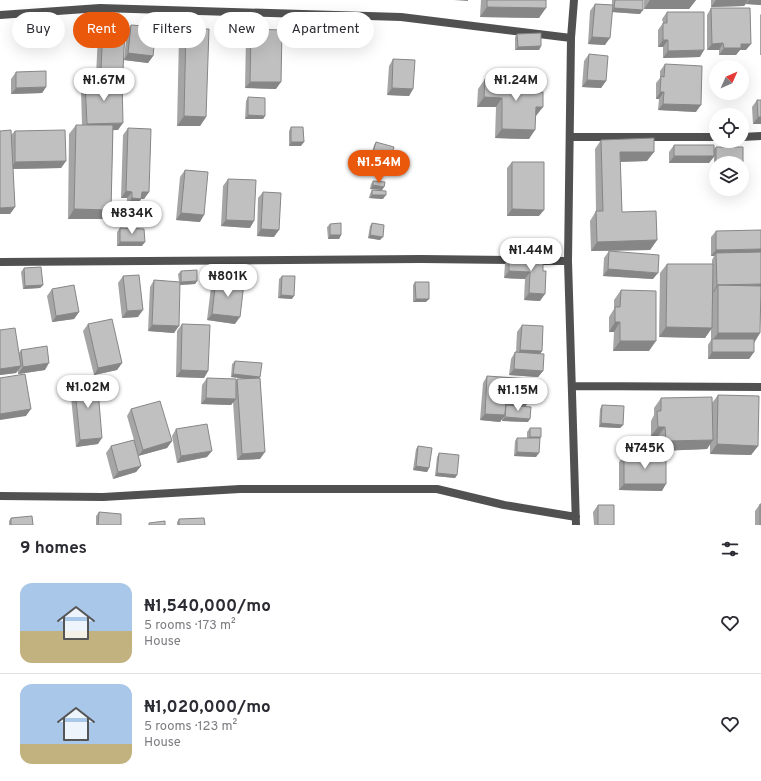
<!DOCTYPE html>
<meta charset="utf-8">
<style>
body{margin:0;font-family:Overpass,sans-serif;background:#f7f7f7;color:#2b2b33;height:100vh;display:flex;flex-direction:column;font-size:15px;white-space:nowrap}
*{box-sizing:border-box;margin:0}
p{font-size:13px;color:#7c7c81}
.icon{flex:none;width:22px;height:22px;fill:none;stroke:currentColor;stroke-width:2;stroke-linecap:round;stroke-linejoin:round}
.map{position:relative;height:525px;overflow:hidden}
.side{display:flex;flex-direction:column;background:#fff;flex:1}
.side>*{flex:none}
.hud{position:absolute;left:12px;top:12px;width:400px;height:36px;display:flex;gap:8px}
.needle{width:26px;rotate:45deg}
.tools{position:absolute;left:709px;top:60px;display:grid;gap:8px}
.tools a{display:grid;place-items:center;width:40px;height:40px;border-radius:50%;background:#fff;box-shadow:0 4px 16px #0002;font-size:20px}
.price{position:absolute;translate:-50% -34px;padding:0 9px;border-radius:14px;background:#fff;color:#222;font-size:13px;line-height:26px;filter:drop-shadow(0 1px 2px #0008)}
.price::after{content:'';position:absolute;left:50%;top:24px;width:12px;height:9px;margin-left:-6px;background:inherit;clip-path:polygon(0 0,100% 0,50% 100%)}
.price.active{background:#ea580c;color:#fff}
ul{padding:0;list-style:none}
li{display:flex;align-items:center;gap:12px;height:100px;padding:0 20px}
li+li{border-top:1px solid #e1e1e2}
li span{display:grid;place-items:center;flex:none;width:112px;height:80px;border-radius:12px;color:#555}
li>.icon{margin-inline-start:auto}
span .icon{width:48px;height:48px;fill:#fffc;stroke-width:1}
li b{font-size:17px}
h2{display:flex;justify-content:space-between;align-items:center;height:48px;padding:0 20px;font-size:17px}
.chip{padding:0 14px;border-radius:18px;background:#fff;box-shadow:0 4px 16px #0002;font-size:14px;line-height:36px}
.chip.active{background:#ea580c;color:#fff}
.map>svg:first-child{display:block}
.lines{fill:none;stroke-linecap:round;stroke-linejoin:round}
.minor{stroke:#515151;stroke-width:8}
.wall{fill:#a5a5a5}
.shaded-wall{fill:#868686}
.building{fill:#c0c0c0;stroke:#868686}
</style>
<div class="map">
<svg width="761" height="525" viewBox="0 0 761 525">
<rect width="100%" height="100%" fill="#fff"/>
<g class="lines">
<!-- minor -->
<path class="minor" d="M574 0 571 38 568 261 576 525
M0 15 100 8 401 17 571 38
M570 137H716
M742 137 761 136
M533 261H568
M0 262 421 259 517 260
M572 386 761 387
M0 496 103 497 240 489H437L504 505 576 517"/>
</g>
<!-- wall -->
<path class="wall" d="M481 0H546L539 18 480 17Z
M612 0H643L640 14 612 12 605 45 588 44 590 11 595 4 612 5Z
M644 0H696L689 9H644Z
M711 0H761V5L746 4 744 6 711 7Z
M711 8 746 50H740L736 55H719V50H707V15Z
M667 12 700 57 663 58V47H658V30L663 23 662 19Z
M761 14V55H760V15Z
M131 25 153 56 148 63 124 60 127 31Z
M103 28 123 70 118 77 96 76 98 35Z
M186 29 206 117 200 126H177L179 38Z
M251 29 276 89 245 88 246 36Z
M517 34 541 46 539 50H515V37Z
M589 54 606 81 601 88 582 87 584 61Z
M393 59 413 89 409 96 387 95 389 66Z
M665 64 696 112 658 110 659 99H656V83L660 78V71Z
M16 72 46 87 42 93 11 94V79Z
M485 79 536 116 529 139 495 138 496 107H477L478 89Z
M85 82 118 130H113L111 210 105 219H68L69 134 76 125H82L81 89Z
M248 97 265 116 263 119H245L246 101Z
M757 100H761V124H753L752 107Z
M291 127 301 146H289V131Z
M128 128 149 192 144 199H141L137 206 127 205V198H121L123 135Z
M15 131 66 161 61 168 13 169 15 207 10 214 11 135Z
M601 140 647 161 620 162 622 212 657 240 650 250 591 251 590 221 596 211 595 149Z
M376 142 388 164 370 159 374 145Z
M674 145 714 149 716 147V165H714V157L709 163H669V152Z
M512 162 539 216H507V168Z
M185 170 200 222 176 220 180 177Z
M228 179 250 228 221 226 223 186Z
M373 181 384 187 382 190 370 189 371 184Z
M372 190 383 199 369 198 370 194Z
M263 192 274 237 257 236 258 198Z
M372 223 380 240 368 238 370 226Z
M330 224 341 235 339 239H328L327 227Z
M120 228 142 246H117V232Z
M716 231 760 333 754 342V352L749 359H708V345L711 340V329L705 338 659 337 660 273 667 264H712V260L714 256H711V237Z
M609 251 653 279 603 276 604 258Z
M509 257 543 259 540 301 524 300 525 279 504 278 505 264Z
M24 268 43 285 40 288 23 289 21 272Z
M181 271 197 281 195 284 180 285 174 333 148 331 150 287 154 280 179 282 178 274Z
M123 276 138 317 122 318 118 283Z
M282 276 292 299 278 298 279 279Z
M216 280 235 324 207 320 211 287Z
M415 282 426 302H413V285Z
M52 289 79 312 74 319 52 322 47 296Z
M621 290 649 351H613L614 332H609V317L614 309V300Z
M88 324 122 363 117 370 94 375 83 331Z
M182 324 208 371 204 378 176 377 177 331Z
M522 325 542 351 540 354 543 371 538 377 509 375 511 359 515 352H516L517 332Z
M0 330 19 353 21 350 45 370 18 374V371L16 373 0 375Z
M235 361 260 377 259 378 260 459 237 460 233 402 231 405 201 404 202 385 207 378 236 381 237 379H245L231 377 232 364Z
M487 376 525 406 528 422 502 421V419L500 422 480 420 483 383Z
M74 380 98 444 76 447 70 387Z
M718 395 758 446 751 455 710 454V444L707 449 659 451 658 436H651V421L654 415V408L661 398 712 403Z
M602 405 623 425 620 428 599 427 600 409Z
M131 409 172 441 167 448 138 456 141 466 136 472 113 479 106 453 111 446 134 440 127 416Z
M530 428 541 437 540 438 536 457 514 456 515 441 517 438H527V432Z
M176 429 207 457 177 463 172 436Z
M418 446 429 468 427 472 413 470 416 449Z
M439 453 457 475 455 478 435 476 437 457Z
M624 455 662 491 619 490V462Z
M760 504 761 525H755V511Z
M598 505 614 525H594L593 512Z
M99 512 121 525H96V516Z
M11 518 33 525H9V521Z
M179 519 205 525H177V522Z"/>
<!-- shaded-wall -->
<path class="shaded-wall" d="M454 0H468V1Z
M650 0H696L689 9H644Z
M716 0H748L744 6 711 7Z
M749 0H761V5L746 4Z
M487 7 546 8 539 18 480 17Z
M614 8 643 10 640 14 612 12Z
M592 37 610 38 605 45 588 44Z
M663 40H668L663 47H658Z
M723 43 719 50H707L712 44Z
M741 44H751L746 50H740L736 55H719L724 48Z
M541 46 539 50H515L518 47Z
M704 50 700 57 663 58 668 51Z
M128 53 153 56 148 63 124 60Z
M101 69 123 70 118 77 96 76Z
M587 80 606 81 601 88 582 87Z
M250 82H281L276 89 245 88Z
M46 87 42 93 11 94 16 88Z
M392 88 413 89 409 96 387 95Z
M660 92H664L659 99H656Z
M484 97 502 98 496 107H477Z
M663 104 701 105 696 112 658 110Z
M536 107H543L536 116H529Z
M248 115 265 116 263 119H245Z
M184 116 206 117 200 126H177Z
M758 117H761V124H753Z
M123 123 118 130 83 131 87 124Z
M502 129 535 130 529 139 495 138Z
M291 142H304L301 146H289Z
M620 152H654L647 161 613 162Z
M372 156 390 161 388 164 370 159Z
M674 156H714L709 163H669Z
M66 161 61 168 10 169 15 162Z
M716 162H743L742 163H716V165H714Z
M373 185 384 187 382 190 370 189Z
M126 191 132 192 127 198H121Z
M142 192H149L144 199H141L137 206 127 205 132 198Z
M372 195H386L383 199 369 198Z
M15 207 10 214H0V208Z
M74 209 111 210 105 219H68Z
M512 209 544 210 539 216H507Z
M181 213 204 215 200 222 176 220Z
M226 220 254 221 250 228 221 226Z
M261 229 279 230 274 237 257 236Z
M330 235H341L339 239H328Z
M370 235 383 237 380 240 368 238Z
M657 240 650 250 591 251 597 242Z
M120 242H145L142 246H117Z
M761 249V254L716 253 714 256H711L716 250Z
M608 269 658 273 653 279 603 276Z
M509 271 530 272 525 279 504 278Z
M197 281 195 284 179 285 181 282Z
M761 284V289L718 285Z
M43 285 40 288 23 289 25 286Z
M717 285H718L714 292H713Z
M529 293 545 294 540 301 524 300Z
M281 295 294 296 292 299 278 298Z
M416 299H429L426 302H413Z
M143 310 138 317 122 318 127 311Z
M79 312 74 319 52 322 56 316Z
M212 314 240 317 235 324 207 320Z
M615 322H620L614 332H609Z
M152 325 179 326 174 333 148 331Z
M666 327 712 328 705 338 659 337Z
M718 333H760L754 343 712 341Z
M620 341H656L649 351H613Z
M520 350 542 351 537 358 516 357Z
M712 352H754L749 359H708Z
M49 363 45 370 18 374 23 367Z
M122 363 117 370 94 375 98 368Z
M21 366 16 373 0 375V369Z
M514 369 543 371 538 377 509 375Z
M181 370 208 371 204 378 176 377Z
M233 374 260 377 258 380 231 377Z
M206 398 236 399 231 405 201 404Z
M506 400 529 402 524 408 505 407Z
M31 409 26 416 0 420V414Z
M485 414 505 415 500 422 480 420Z
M505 417 530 419 528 422 502 421Z
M601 423 623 425 620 428 599 427Z
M658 427H665L658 436H651Z
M530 437H541L538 440H527Z
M102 438 98 444 76 447 80 440Z
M713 440 707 449 659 451 666 441Z
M172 441 167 448 138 456 143 450Z
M717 444 758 446 751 455 710 454Z
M212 451 207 457 177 463 181 456Z
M265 452 260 459 237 460 242 454Z
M517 452 539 453 536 457 514 456Z
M141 466 136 472 113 479 118 472Z
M416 466 429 468 427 472 413 470Z
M437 473 457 475 455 478 435 476Z
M624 484H666L662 491 619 490Z"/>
<!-- building -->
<path class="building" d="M487 0H546V8L487 7Z
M615 0H643V10L614 8Z
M595 4 613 5 610 38 592 37Z
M711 8H750L751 44H741V48H724L723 43 712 44Z
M667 12H704V50L668 51V40H663V23H667Z
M131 25 156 27 153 56 128 53Z
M103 28 125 30 123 70 101 69Z
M186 29H209L206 117 184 116Z
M251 29 282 30 281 82H250Z
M541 33V46L518 47 517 34Z
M589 54 608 56 606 81 587 80Z
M393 59 415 60 413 89 392 88Z
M665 64 702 66 701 105 663 104 664 92H660L661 76 664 77Z
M46 71V87L16 88V72Z
M485 79 536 81V92H543V107H536L535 130 502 129V98L484 97Z
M122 81 123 123 87 124 85 82Z
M248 97 265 98V116L248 115Z
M757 100H761V117H758Z
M76 125H113L111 210 74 209Z
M291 127H303L304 142H291Z
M128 128 151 129 149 192H142L141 199 132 198V192L126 191Z
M11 130 15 207 0 208V131Z
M65 130 66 161 15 162V131Z
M654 138V152H620L622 212 656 211 657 240 597 242 596 211H603L601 140Z
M376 142 394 147 390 161 372 156Z
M674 145H714V156H674Z
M716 147H743V162H716Z
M512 162H544V210L512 209Z
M185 170 208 172 204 215 181 213Z
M228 179 256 180 254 221 226 220Z
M373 181 385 182 384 187 373 185Z
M372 190 386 191V195H372Z
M263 192 281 193 279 230 261 229Z
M341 223V235H330V224Z
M372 223 384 225 383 237 370 235Z
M120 228 144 229 145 242H120Z
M761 230V249L716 250V231Z
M609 251 659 255 658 273 608 269Z
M761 252V284L717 285 716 253Z
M509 257 543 259V271H546L545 294 529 293 530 272 509 271Z
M667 264H713L712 328 666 327Z
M41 267 43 285 25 286 24 268Z
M197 270V281L181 282V271Z
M139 275 143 310 127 311 123 276Z
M282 276H295L294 296 281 295Z
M154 280 180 282 179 326 152 325Z
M216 280 244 283 240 317 212 314Z
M415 282H429V299H416Z
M74 285 79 312 56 316 52 289Z
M718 285 761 286 760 333H718Z
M621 290 656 291V341H620V322H615V307H620Z
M112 319 122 363 98 368 88 324Z
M182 324 210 325 208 371 181 370Z
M522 325 543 326 542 351 520 350Z
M15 328 21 366 0 369V330Z
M712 339H754V352H712Z
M47 346 49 363 23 367 21 350Z
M515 352 544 354 543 371 514 369Z
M235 361 262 363 260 377 233 374Z
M25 374 31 409 0 414V378Z
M487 376 530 379 529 402 506 400 505 415 485 414Z
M97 378 102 438 80 440 74 380Z
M207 378 236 379V399L206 398Z
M260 378 265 452 242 454 237 379Z
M718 395 759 396 758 446 717 444Z
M712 397 713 440 666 441 665 427H658L657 411H661V398Z
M160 401 172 441 143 450 131 409Z
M506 405 531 407 530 419 505 417Z
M602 405 624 406 623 425 601 423Z
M207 424 212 451 181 456 176 429Z
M530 428H541V437H530Z
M517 438H540L539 453 517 452Z
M134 440 141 466 118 472 111 446Z
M418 446 432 448 429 468 416 466Z
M439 453 459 455 457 475 437 473Z
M624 455 666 456V484H624Z
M760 504H761V525H760Z
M598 505H614V525H598Z
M99 512 121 514V525H98Z
M32 516 33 525H11V518Z
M204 518 205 525H179V519Z
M165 521V525H149V523Z"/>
</svg>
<div class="tools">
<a><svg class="needle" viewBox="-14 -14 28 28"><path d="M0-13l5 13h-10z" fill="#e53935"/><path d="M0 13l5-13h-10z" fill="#7c7c81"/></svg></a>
<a><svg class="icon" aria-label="locate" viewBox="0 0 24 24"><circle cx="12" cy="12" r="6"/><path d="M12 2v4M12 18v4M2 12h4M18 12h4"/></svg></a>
<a><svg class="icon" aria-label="layers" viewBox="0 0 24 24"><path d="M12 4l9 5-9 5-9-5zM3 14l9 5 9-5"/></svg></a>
</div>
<b class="price" style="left:104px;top:102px">₦1.67M</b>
<b class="price" style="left:516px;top:102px">₦1.24M</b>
<b class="price active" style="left:379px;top:184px">₦1.54M</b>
<b class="price" style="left:132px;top:235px">₦834K</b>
<b class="price" style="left:531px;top:272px">₦1.44M</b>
<b class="price" style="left:228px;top:298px">₦801K</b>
<b class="price" style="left:88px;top:409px">₦1.02M</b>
<b class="price" style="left:518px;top:412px">₦1.15M</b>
<b class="price" style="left:645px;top:470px">₦745K</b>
<div class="hud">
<a class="chip">Buy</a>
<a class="chip active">Rent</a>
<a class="chip">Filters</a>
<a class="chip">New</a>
<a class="chip">Apartment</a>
</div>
</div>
<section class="side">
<h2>9 homes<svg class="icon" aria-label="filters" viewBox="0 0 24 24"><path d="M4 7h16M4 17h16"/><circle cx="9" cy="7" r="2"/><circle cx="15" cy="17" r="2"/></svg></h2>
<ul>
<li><span style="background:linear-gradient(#a9c7e8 60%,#c2b280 0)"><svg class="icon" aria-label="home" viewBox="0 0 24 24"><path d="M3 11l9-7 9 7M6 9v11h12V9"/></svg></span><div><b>₦1,540,000/mo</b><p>5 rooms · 173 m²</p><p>House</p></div><svg class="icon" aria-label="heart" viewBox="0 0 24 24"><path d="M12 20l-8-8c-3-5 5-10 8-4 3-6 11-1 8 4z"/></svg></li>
<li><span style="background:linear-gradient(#a9c7e8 75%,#c2b280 0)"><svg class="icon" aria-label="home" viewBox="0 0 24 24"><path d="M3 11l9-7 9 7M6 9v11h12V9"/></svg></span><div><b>₦1,020,000/mo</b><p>5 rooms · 123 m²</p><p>House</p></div><svg class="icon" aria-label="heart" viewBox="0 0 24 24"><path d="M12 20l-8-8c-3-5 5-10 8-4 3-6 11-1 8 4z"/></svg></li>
</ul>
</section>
